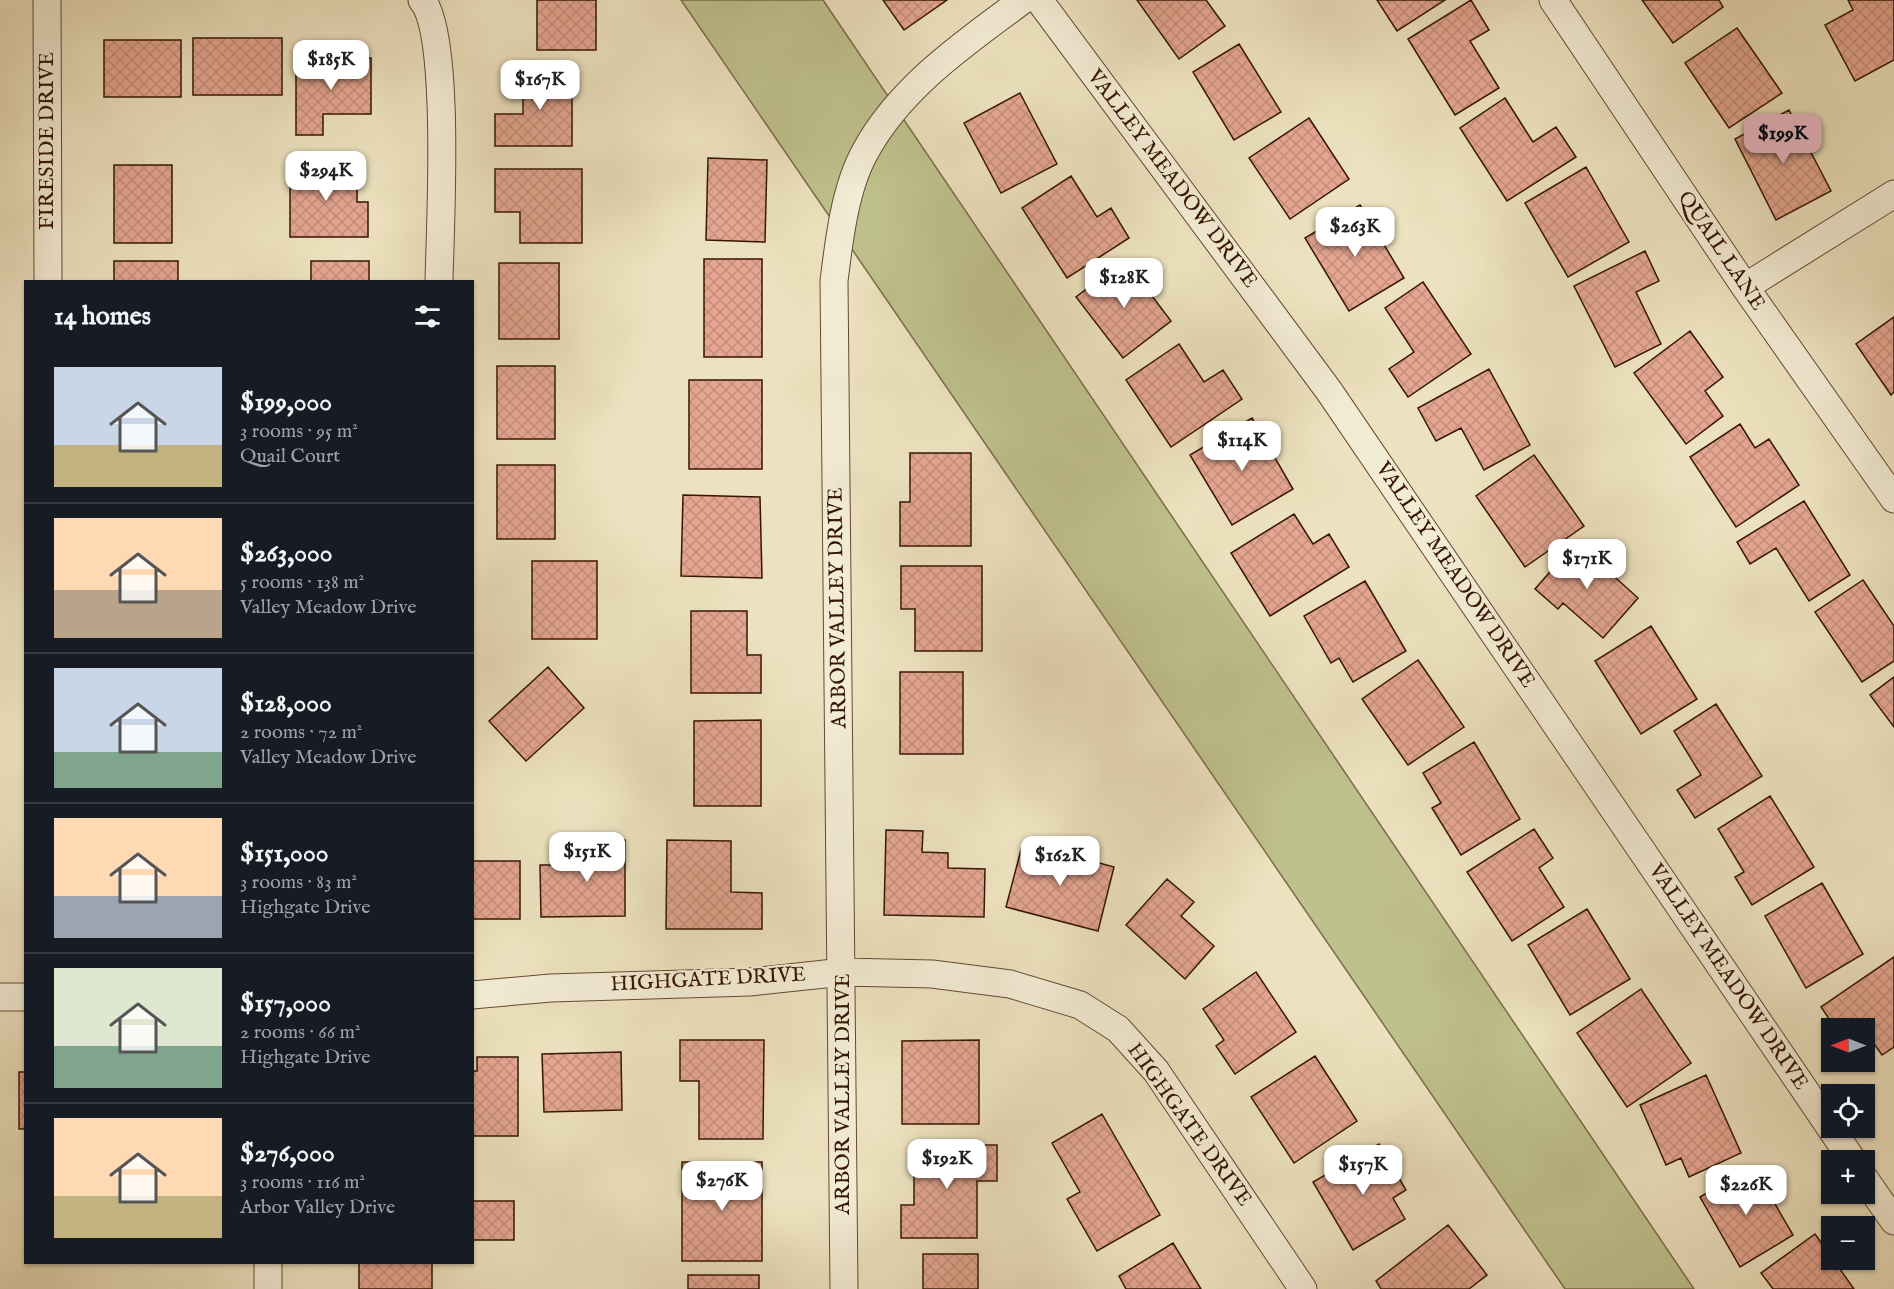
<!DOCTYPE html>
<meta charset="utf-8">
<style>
body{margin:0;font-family:"IM FELL English",serif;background:#20242c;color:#f1f3f6;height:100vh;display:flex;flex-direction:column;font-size:22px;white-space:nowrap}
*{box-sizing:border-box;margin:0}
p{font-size:20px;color:#9ea1a6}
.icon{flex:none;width:33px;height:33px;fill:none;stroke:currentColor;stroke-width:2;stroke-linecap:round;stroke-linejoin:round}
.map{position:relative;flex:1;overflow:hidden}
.panel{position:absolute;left:24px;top:280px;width:450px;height:984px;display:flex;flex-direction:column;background:#171b24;border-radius:0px;box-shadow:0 2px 4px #0004}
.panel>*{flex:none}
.needle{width:39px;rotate:270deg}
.buttons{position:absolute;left:1821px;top:1018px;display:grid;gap:12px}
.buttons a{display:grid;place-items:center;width:54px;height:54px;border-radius:0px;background:#171b24;box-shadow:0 2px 4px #0004;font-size:30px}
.price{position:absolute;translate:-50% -51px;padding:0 14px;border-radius:12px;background:#fff;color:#222;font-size:20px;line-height:39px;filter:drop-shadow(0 2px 3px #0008)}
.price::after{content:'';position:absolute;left:50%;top:36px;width:18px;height:14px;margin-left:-9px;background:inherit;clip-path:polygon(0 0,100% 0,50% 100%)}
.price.on{background:#c59692;color:#111}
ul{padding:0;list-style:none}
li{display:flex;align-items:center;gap:18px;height:150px;padding:0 30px}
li+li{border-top:2px solid #363941}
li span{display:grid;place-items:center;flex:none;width:168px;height:120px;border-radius:0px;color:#555}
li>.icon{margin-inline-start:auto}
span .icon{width:72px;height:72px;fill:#fffc;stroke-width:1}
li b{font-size:26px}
h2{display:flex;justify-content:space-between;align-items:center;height:72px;padding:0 30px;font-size:26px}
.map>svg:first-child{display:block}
.grass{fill:#bfc18d;stroke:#7a6c48;stroke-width:1.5}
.building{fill:url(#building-cross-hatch);stroke:#361603;stroke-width:1.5}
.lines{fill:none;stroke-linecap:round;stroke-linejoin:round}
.minor-casing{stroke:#644932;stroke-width:29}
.minor{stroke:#f3ecd5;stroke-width:27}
.labels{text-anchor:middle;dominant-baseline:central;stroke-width:4.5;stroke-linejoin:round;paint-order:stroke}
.street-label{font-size:21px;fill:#361603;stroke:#f3ecd5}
</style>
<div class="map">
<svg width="1894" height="1289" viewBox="0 0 1894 1289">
<defs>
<pattern id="building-cross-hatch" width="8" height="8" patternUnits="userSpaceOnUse" patternTransform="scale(1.5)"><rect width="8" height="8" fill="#e4a691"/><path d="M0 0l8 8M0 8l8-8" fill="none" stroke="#c48e7b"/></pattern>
</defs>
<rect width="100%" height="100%" fill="#ede2bf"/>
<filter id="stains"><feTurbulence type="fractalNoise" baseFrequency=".00333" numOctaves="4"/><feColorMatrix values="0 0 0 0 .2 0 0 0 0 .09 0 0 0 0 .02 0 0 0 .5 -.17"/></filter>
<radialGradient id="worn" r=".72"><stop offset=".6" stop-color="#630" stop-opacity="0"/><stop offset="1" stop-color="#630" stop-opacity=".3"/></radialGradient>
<!-- grass -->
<path class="grass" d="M681 0H823L1694 1289H1565Z"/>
<!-- building -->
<path class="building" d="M537 0H596V50H537Z
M883 0H947L904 30Z
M1137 0H1206L1225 26 1179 59Z
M1377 0H1445L1397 31Z
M1471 0 1489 30 1470 41 1499 88 1455 115 1408 39Z
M1642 0H1719L1723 7 1673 43Z
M1848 0H1894V60L1855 81 1825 25 1853 10Z
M1737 28 1782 93 1729 128 1685 63Z
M193 38H282V95H193Z
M104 40H181V97H104Z
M1239 44 1281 112 1234 140 1193 72Z
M296 58H371V114H323V135H296Z
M523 67H572V146H495V114H523Z
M1020 93 1057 164 1001 193 964 123Z
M1505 98 1533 142 1556 127 1576 157 1507 201 1460 128Z
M1789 110 1831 191 1776 220 1735 139Z
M1309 118 1349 179 1290 219 1249 158Z
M708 158 767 160 765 242 706 240Z
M290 164H357V202H368V237H290Z
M114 165H172V243H114Z
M1586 167 1629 242 1568 277 1525 203Z
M495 169H582V243H520V212H495Z
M1071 176 1097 217 1111 208 1129 238 1067 278 1022 208Z
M1360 205 1404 278 1349 311 1305 238Z
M1645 251 1659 281 1636 292 1661 344 1615 367 1574 286Z
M704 259H762V357H704Z
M1125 260 1171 321 1123 358 1076 297Z
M114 261H178V282H114Z
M311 261H369V282H311Z
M499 263H559V339H499Z
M1423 282 1471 354 1408 397 1389 369 1414 352 1385 308Z
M1894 317V392L1891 395 1856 344Z
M1690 331 1723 377 1705 391 1723 416 1686 444 1634 373Z
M1179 344 1204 382 1223 370 1242 399 1171 447 1126 380Z
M497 366H555V439H497Z
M1489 369 1530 445 1484 470 1461 428 1436 441 1418 408Z
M689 380H762V469H689Z
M1252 418 1293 489 1232 525 1190 455Z
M1740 424 1755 448 1769 439 1799 485 1736 527 1690 457Z
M910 453H971V546H900V502H910Z
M1534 455 1584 526 1525 567 1476 496Z
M497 465H555V539H497Z
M683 495 760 497 762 578 681 576Z
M1804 501 1850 575 1809 601 1776 548 1750 564 1737 542Z
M1294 514 1313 544 1329 534 1349 567 1270 616 1231 553Z
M1576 542 1638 598 1603 638 1563 603 1558 609 1535 589Z
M532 561H597V639H532Z
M901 566H982V651H915V609H901Z
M1863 580 1894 626V661L1862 682 1815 612Z
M1365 581 1406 651 1353 682 1339 658 1331 663 1304 616Z
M691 611H747V655H761V693H691Z
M1651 626 1697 699 1641 734 1595 661Z
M1418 660 1464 727 1408 765 1362 699Z
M548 667 584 708 526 761 489 721Z
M900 672H963V754H900Z
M1894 677V727L1870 695Z
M1716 704 1762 776 1695 818 1677 790 1701 775 1674 731Z
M761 720V806H694V721Z
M1474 742 1520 819 1461 855 1432 808 1441 803 1423 773Z
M1770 796 1814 867 1752 905 1735 877 1744 872 1718 829Z
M1534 829 1553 858 1539 868 1564 907 1512 941 1467 872Z
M886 830 923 831 922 852 948 853V868L985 869 984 917 884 915Z
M580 840H625V916L541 917 540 865H580Z
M667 840 731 841V892L762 893V929H666Z
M1023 842 1114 867 1098 931 1006 907Z
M472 861H520V919H472Z
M1167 879 1194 902 1181 916 1214 946 1185 979 1126 925Z
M1822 883 1863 954 1806 988 1765 916Z
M1587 909 1630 979 1570 1015 1528 945Z
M1894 957V1047L1882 1055 1858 1021 1847 1029H1836L1821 1007Z
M1256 972 1296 1032 1235 1074 1216 1046 1224 1040 1203 1009Z
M1641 989 1691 1063 1627 1107 1577 1033Z
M680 1040H764L763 1139H699V1081H680Z
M979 1040V1124H902V1041Z
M621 1052 622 1110 544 1112 542 1054Z
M1315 1056 1357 1121 1294 1163 1251 1097Z
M477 1057H518V1136H472V1071H477Z
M19 1072H26V1129H19Z
M1706 1075 1741 1153 1689 1177 1681 1158 1666 1165 1640 1105Z
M1102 1114 1160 1215 1097 1251 1067 1199 1080 1192 1052 1143Z
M1379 1144 1406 1190 1393 1198 1405 1219 1353 1250 1313 1182Z
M914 1145H997V1181H977V1238H901V1205H914Z
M682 1162H762V1261H682Z
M1753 1166 1793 1235 1740 1267 1700 1197Z
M472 1201H514V1240H472Z
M1448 1225 1487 1275 1469 1289H1381L1376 1281Z
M1815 1234 1854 1289H1773L1761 1273Z
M1173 1243 1201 1289H1126L1119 1276Z
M923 1254H978V1289H923Z
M359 1263H432V1289H359Z
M688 1275H759V1289H688Z"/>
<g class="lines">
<defs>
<path id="minor" d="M47 0 48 282
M422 0C451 35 440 228 439 282
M1039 0 1329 391 1853 1161
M1553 0 1745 287 1894 499
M1745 287 1894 194
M472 995 551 988 750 982 843 972 932 974 1010 984 1080 1005 1118 1029 1156 1071 1303 1289
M0 997H26
M1864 1178 1894 1221
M268 1263V1289
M844 1289 834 281C839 240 845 188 865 152 900 87 965 43 1023 0"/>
</defs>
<!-- minor casing -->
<use href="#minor" class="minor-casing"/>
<!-- minor -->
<use href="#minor" class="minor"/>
</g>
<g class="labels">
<!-- street labels -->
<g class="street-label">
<text transform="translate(47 141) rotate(-90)">FIRESIDE DRIVE</text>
<text transform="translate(1172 179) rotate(53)">VALLEY MEADOW DRIVE</text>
<text transform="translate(1721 251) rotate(56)">QUAIL LANE</text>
<text transform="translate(1455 575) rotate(56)">VALLEY MEADOW DRIVE</text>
<text transform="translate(838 608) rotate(-91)">ARBOR VALLEY DRIVE</text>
<text transform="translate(1728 977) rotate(56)">VALLEY MEADOW DRIVE</text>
<text transform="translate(708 980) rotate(-3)">HIGHGATE DRIVE</text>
<text transform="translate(843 1094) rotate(-90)">ARBOR VALLEY DRIVE</text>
<text transform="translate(1189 1125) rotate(54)">HIGHGATE DRIVE</text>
</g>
</g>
<rect width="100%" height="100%" filter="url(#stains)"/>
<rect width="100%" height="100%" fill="url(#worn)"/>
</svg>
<div class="buttons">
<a><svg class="needle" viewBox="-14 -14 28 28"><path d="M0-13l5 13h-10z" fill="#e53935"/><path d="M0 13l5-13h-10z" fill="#9ea1a6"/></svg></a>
<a><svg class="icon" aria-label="locate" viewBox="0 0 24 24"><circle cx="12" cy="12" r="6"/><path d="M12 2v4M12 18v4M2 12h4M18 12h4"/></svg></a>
<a>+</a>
<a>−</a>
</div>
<b class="price" style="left:331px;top:91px">$185K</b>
<b class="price" style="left:540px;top:111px">$167K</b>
<b class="price on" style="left:1783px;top:165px">$199K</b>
<b class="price" style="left:326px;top:202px">$294K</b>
<b class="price" style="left:1355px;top:258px">$263K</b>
<b class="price" style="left:1124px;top:309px">$128K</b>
<b class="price" style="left:1242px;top:472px">$114K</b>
<b class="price" style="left:1587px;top:590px">$171K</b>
<b class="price" style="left:587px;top:883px">$151K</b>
<b class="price" style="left:1060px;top:887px">$162K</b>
<b class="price" style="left:947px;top:1190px">$192K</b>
<b class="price" style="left:1363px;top:1196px">$157K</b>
<b class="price" style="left:722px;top:1212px">$276K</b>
<b class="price" style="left:1746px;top:1216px">$226K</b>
<section class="panel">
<h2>14 homes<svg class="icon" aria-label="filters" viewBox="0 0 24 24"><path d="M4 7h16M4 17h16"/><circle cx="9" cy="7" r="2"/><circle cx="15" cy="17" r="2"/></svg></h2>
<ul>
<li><span style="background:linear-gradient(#c9d6e8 65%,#c2b280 0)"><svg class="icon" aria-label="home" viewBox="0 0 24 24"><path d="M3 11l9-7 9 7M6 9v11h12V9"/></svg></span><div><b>$199,000</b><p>3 rooms · 95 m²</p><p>Quail Court</p></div></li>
<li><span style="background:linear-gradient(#ffd9b3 60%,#b9a48a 0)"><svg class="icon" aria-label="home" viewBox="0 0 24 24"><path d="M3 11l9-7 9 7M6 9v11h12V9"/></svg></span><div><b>$263,000</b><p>5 rooms · 138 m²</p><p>Valley Meadow Drive</p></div></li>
<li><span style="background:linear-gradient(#c9d6e8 70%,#7fa58c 0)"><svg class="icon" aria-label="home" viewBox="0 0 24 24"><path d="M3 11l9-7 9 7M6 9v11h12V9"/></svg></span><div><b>$128,000</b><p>2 rooms · 72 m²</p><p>Valley Meadow Drive</p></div></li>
<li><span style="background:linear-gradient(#ffd9b3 65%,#9aa5b1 0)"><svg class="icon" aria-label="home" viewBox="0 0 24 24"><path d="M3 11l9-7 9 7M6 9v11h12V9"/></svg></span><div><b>$151,000</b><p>3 rooms · 83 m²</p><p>Highgate Drive</p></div></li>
<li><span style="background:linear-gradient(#dfe7d0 65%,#7fa58c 0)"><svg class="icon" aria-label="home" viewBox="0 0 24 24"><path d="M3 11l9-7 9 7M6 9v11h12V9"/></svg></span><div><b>$157,000</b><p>2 rooms · 66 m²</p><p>Highgate Drive</p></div></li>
<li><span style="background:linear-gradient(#ffd9b3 65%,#c2b280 0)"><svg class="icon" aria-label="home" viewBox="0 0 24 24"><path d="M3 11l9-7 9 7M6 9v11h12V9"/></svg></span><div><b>$276,000</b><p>3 rooms · 116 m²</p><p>Arbor Valley Drive</p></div></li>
</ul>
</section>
</div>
